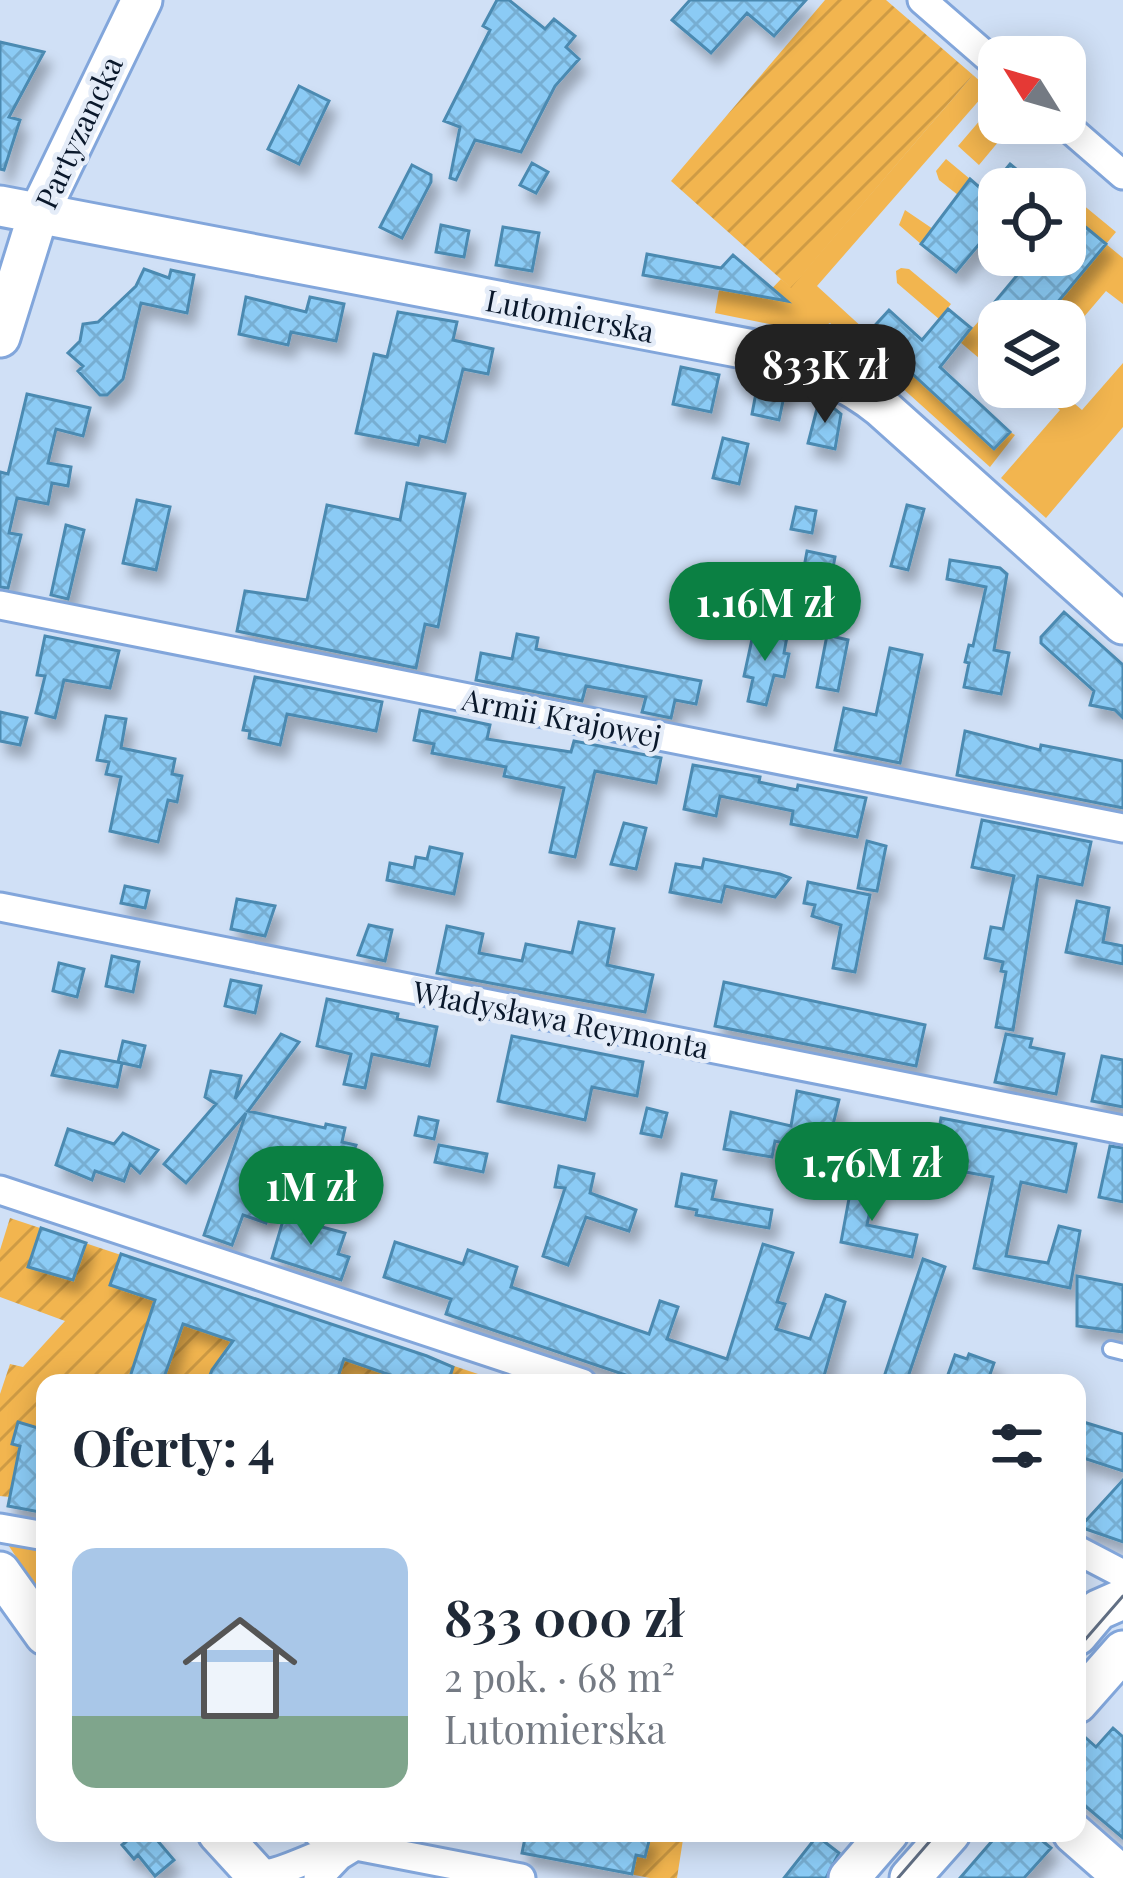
<!DOCTYPE html>
<html lang="pl">
<meta charset="utf-8">
<style>
body{margin:0;font-family:"Playfair Display",serif;background:#f2f2f3;color:#1f2937;height:100vh;display:flex;flex-direction:column;font-size:45px;white-space:nowrap}
*{box-sizing:border-box;margin:0}
p{font-size:39px;color:#747a83}
.icon{flex:none;width:66px;height:66px;fill:none;stroke:currentColor;stroke-width:2;stroke-linecap:round;stroke-linejoin:round}
.map{position:relative;flex:1;overflow:hidden}
.side{position:absolute;left:36px;top:1374px;width:1050px;height:468px;display:flex;flex-direction:column;background:#fff;border-radius:24px;box-shadow:0 6px 30px #0003}
.side>*{flex:none}
.needle{width:78px;rotate:307deg}
.fabs{position:absolute;left:978px;top:36px;display:grid;gap:24px}
.fabs a{display:grid;place-items:center;width:108px;height:108px;border-radius:24px;background:#fff;box-shadow:0 6px 30px #0003;font-size:60px}
.price{position:absolute;translate:-50% -102px;padding:0 27px;border-radius:42px;background:#0b8043;color:#fff;font-size:39px;line-height:78px;filter:drop-shadow(0 3px 6px #0008)}
.price::after{content:'';position:absolute;left:50%;top:72px;width:36px;height:27px;margin-left:-18px;background:inherit;clip-path:polygon(0 0,100% 0,50% 100%)}
.price.active{background:#222;color:#fff}
ul{padding:0;list-style:none}
li{display:flex;align-items:center;gap:36px;height:300px;padding:0 36px}
li+li{border-top:3px solid #e0e1e3}
li span{display:grid;place-items:center;flex:none;width:336px;height:240px;border-radius:24px;color:#555}
li>.icon{margin-inline-start:auto}
span .icon{width:144px;height:144px;fill:#fffc;stroke-width:1}
li b{font-size:51px}
h2{display:flex;justify-content:space-between;align-items:center;height:144px;padding:0 36px;font-size:51px}
.map>svg:first-child{display:block}
.grass{fill:#f2b54f}
.garden{fill:url(#garden-furrows)}
.building{fill:url(#building-cross-hatch);stroke:#4b8ab1;stroke-width:3;filter:url(#shadow)}
.lines{fill:none;stroke-linecap:round;stroke-linejoin:round}
.lane-casing{stroke:#82a6db;stroke-width:20}
.street-casing{stroke:#82a6db;stroke-width:33}
.secondary-casing{stroke:#82a6db;stroke-width:45}
.lane{stroke:#fff;stroke-width:14}
.street{stroke:#fff;stroke-width:27}
.secondary{stroke:#fff;stroke-width:39}
.tram{stroke:#627085;stroke-width:3}
.labels{text-anchor:middle;dominant-baseline:central;stroke-width:9;stroke-linejoin:round;paint-order:stroke}
.street-label{font-size:30px;fill:#0a182b;stroke:#e4ecf8}
</style>
<div class="map">
<svg width="1123" height="1878" viewBox="0 0 1123 1878">
<defs>
<pattern id="garden-furrows" width="10" height="10" patternUnits="userSpaceOnUse" patternTransform="scale(3)"><rect width="10" height="10" fill="#f2b54f"/><path d="M-1 1l2-2M0 10L10 0M9 11l2-2" fill="none" stroke="#ce9b45"/></pattern>
<pattern id="building-cross-hatch" width="8" height="8" patternUnits="userSpaceOnUse" patternTransform="scale(3)"><rect width="8" height="8" fill="#8bcbf5"/><path d="M0 0l8 8M0 8l8-8" fill="none" stroke="#77aed2"/></pattern>
<filter id="shadow"><feDropShadow dx="7" dy="12" stdDeviation="6" flood-color="#0004"/></filter>
</defs>
<rect width="100%" height="100%" fill="#d0e0f6"/>
<!-- grass -->
<path class="grass" d="M973 75 989 89 817 286 994 448 1010 432 1015 435 990 467 830 323 813 333 715 313 719 290 764 297 781 279 791 287Z
M999 98V123H1014L979 165 958 146Z
M946 159 970 179 958 195 939 180 936 171Z
M1065 190 1116 232 1106 244 1123 258V304L1106 291 1065 339V321H1042L1106 244 1065 210Z
M905 210 933 229 921 244 899 225Z
M901 268 909 269 951 304 939 319 897 283 896 271Z
M988 311 1000 321 999 375 960 342Z
M1123 363V427L1046 518 1001 478 1060 410 1043 395 1049 387H1055L1082 410Z
M3 1537 45 1543V1601Z"/>
<!-- garden -->
<path class="garden" d="M825 0H886L973 75 791 288 671 181Z
M10 1218 505 1383H45V1513L8 1506 10 1497 0 1496V1394L10 1364 23 1367 65 1321 0 1297V1250Z
M526 1833H684L677 1878H650L522 1853Z"/>
<!-- building -->
<path class="building" d="M497 0H509L545 29 554 19 575 36 566 47 579 59 555 86 521 152 475 140 456 180 450 178 460 127 444 121 490 30 483 26Z
M690 0H806L774 36 747 13 711 53 672 20Z
M0 42 44 52 9 117 20 120 4 170 0 169Z
M299 86 329 101 299 164 268 149Z
M532 163 548 172 536 193 520 185Z
M1010 164 1040 189H999V212L991 222 995 225 956 272 921 244 970 179 986 193Z
M412 165 431 175V182L402 238 380 227Z
M1065 210 1106 244 1042 321H1000L988 310 1034 255H1065Z
M441 225 469 231 464 257 436 252Z
M503 227 539 233 532 271 496 265Z
M647 254 721 268 733 255 787 301 643 275Z
M144 269 169 278 171 270 194 275 187 313 141 303 123 379 107 395H100L78 371 83 366 68 353 80 341 83 324 98 322 136 286Z
M246 297 306 312 310 297 344 304 336 341 291 332 288 345 239 334Z
M948 309 971 328 940 367 1010 432 994 449 868 333 889 310 922 340Z
M398 312 457 322 453 340 493 349 488 374 463 369 445 442 420 436 418 445 356 433 374 354 387 357Z
M681 367 719 375 711 412 673 404Z
M758 382 786 387 779 420 752 414Z
M27 394 90 408 83 436 56 429 48 463 71 467 68 486 52 483 48 504 17 498 9 533 21 535 8 588 0 587V472L8 474Z
M820 397 841 414 835 449 808 443Z
M723 438 748 444 739 484 713 478Z
M407 483 465 494 438 627 425 624 416 668 237 631 245 591 307 600 327 505 400 520Z
M137 500 170 507 156 570 123 563Z
M907 505 924 509 908 570 891 566Z
M796 507 816 511 812 533 791 529Z
M66 525 84 530 68 599 51 595Z
M807 551 835 557 830 584 802 578Z
M950 560 1000 568 1007 574 994 650 1009 653 1001 694 964 687 969 663 965 662 969 645 973 646 986 587 947 579Z
M1064 612 1123 665V718L1115 710 1090 705 1094 691 1041 643V637Z
M754 630 787 637 784 653 789 654 784 677 774 675 766 705 748 701 753 678 744 676Z
M517 634 538 638 536 649 701 681 696 704 675 700 671 718 642 712 646 697 586 686 582 701 476 680 481 653 512 659Z
M827 635 848 640 838 691 817 687Z
M45 636 119 651 110 688 64 680 55 718 36 713 45 676 37 675Z
M890 648 922 655 900 763 835 750 844 708 876 715Z
M255 677 382 702 376 731 287 714 280 745 249 738 250 731 243 730Z
M420 710 490 725 487 739 571 752 574 741 661 758 656 783 595 771 575 857 550 852 564 788 504 776 506 767 432 753 434 744 414 740Z
M0 712 27 718 20 745 0 741Z
M106 716 126 719 121 748 175 759 172 774 182 776 177 802 168 800 158 842 110 831 121 777 106 774 109 762 97 760Z
M965 731 1040 750 1041 745 1123 761V808L957 775Z
M693 765 760 777 759 782 797 790 798 785 866 798 857 837 791 824 793 811 720 796 716 816 684 809Z
M982 820 1091 842 1082 885 1038 876 1013 1030 996 1027 1006 972 1001 971 1003 962 985 958 991 927 1003 929 1014 876 972 867Z
M624 823 646 828 636 869 611 864Z
M867 841 886 846 877 891 858 888Z
M430 847 462 854 454 894 387 880 390 863 414 868 416 857 427 859Z
M704 859 780 874 790 878 775 897 725 886 721 902 670 892 676 864 702 868Z
M808 882 870 895 855 972 833 968 841 925 812 916 815 905 804 903Z
M125 886 149 891 145 908 121 903Z
M237 899 275 906 265 936 231 929Z
M1077 901 1109 908 1103 942 1123 946V964L1066 952Z
M579 922 614 929 607 965 653 975 645 1012 437 973 447 926 483 934 479 953 522 961 526 944 572 953Z
M369 925 392 930 385 961 358 955Z
M112 956 139 962 133 992 106 986Z
M59 963 84 969 77 997 53 991Z
M231 980 261 986 255 1013 225 1006Z
M724 982 925 1025 916 1066 715 1026Z
M327 999 398 1014 397 1019 437 1027 429 1066 372 1054 365 1088 344 1084 351 1054 317 1046Z
M281 1034 299 1042 248 1111 325 1128 326 1124 345 1128 342 1142 356 1145 342 1185 285 1165 266 1223 243 1215 232 1245 204 1235 246 1113 186 1183 164 1164 216 1104 205 1097 211 1071 241 1076 235 1099Z
M1006 1034 1032 1039 1030 1047 1064 1054 1056 1094 995 1082Z
M512 1036 643 1062 637 1096 592 1087 585 1120 498 1101Z
M123 1041 145 1046 140 1067 118 1062Z
M60 1051 122 1063 117 1087 52 1075Z
M1102 1056 1123 1060V1107L1092 1101Z
M797 1091 839 1100 832 1129 818 1126 815 1138 807 1137 805 1148 775 1141 772 1157 724 1149 731 1112 791 1126Z
M647 1108 667 1113 661 1137 641 1133Z
M419 1117 438 1121 434 1139 415 1135Z
M941 1118 1076 1144 1066 1192 1021 1182 1006 1256 1048 1263 1059 1226 1080 1231 1070 1288 974 1268 993 1177 932 1166Z
M68 1129 114 1144 123 1133 158 1150 140 1173 130 1164 124 1181 95 1171 92 1180 56 1165Z
M439 1145 487 1154 483 1172 435 1162Z
M1110 1146 1123 1148V1202L1099 1197Z
M559 1166 594 1174 590 1193 636 1210 629 1231 586 1217 568 1265 543 1256 565 1188 555 1187Z
M682 1174 716 1181 712 1199 772 1210 769 1228 696 1215 697 1210 676 1206Z
M853 1177 876 1182 867 1225 917 1235 912 1257 841 1242Z
M284 1217 345 1233 338 1254 349 1257 341 1280 272 1258Z
M41 1228 86 1243 73 1280 28 1267Z
M395 1242 463 1264 468 1250 517 1267 511 1287 649 1334 660 1301 678 1307 667 1339 727 1359 763 1244 793 1253 777 1302 785 1304 776 1329 810 1339 826 1295 845 1302 822 1383H649L446 1314 451 1299 384 1277Z
M121 1254 427 1356 453 1367 448 1383H413L344 1359 336 1383H207L212 1370 233 1341 183 1324 162 1383H128L155 1300 110 1285Z
M923 1259 945 1267 906 1383H882Z
M1077 1276 1123 1285V1332L1077 1326Z
M969 1354 994 1363 987 1383H945L955 1355 967 1359Z
M1077 1420 1123 1434V1471L1077 1456Z
M18 1422 45 1430V1513L8 1506 20 1446 12 1444Z
M1123 1480V1542L1080 1527Z
M1113 1728 1123 1737V1838L1077 1799V1730L1096 1747Z
M136 1833H151L174 1860 155 1876 138 1855 134 1859 122 1845Z
M526 1833H632L650 1837 645 1857 636 1855 632 1874 522 1853Z
M999 1833H1033L1051 1848 1024 1878H960Z
M817 1836 839 1853 826 1878H784Z"/>
<g class="lines">
<defs>
<path id="lane" d="M1111 1349 1123 1352"/>
<path id="street" d="M922 0 999 67
M1063 123 1123 175
M0 605 1123 828
M0 907 1123 1130
M0 1190 582 1383
M0 1528 45 1536
M1077 1550 1123 1574
M318 1833 356 1846 521 1878
M257 1875C288 1873 317 1851 352 1846
M318 1878 339 1856 352 1848"/>
<path id="secondary" d="M0 206 764 352C808 363 846 379 881 407L1123 624
M0 337 38 215 142 0
M0 1572 45 1635
M1077 1635 1098 1610 1123 1599
M1077 1703 1123 1651
M218 1833 259 1878
M1073 1833 1123 1877
M849 1878 888 1833
M910 1878 950 1833"/>
</defs>
<!-- lane casing -->
<use href="#lane" class="lane-casing"/>
<!-- street casing -->
<use href="#street" class="street-casing"/>
<!-- secondary casing -->
<use href="#secondary" class="secondary-casing"/>
<!-- lane -->
<use href="#lane" class="lane"/>
<!-- street -->
<use href="#street" class="street"/>
<!-- secondary -->
<use href="#secondary" class="secondary"/>
<!-- tram -->
<path class="tram" d="M1077 1649 1123 1596
M898 1878 937 1833"/>
</g>
<g class="labels">
<!-- street labels -->
<g class="street-label">
<text transform="translate(78 132) rotate(-65)">Partyzancka</text>
<text transform="translate(570 315) rotate(11)">Lutomierska</text>
<text transform="translate(562 717) rotate(11)">Armii Krajowej</text>
<text transform="translate(561 1019) rotate(11)">Władysława Reymonta</text>
</g>
</g>
</svg>
<div class="fabs">
<a><svg class="needle" viewBox="-14 -14 28 28"><path d="M0-13l5 13h-10z" fill="#e53935"/><path d="M0 13l5-13h-10z" fill="#747a83"/></svg></a>
<a><svg class="icon" aria-label="locate" viewBox="0 0 24 24"><circle cx="12" cy="12" r="6"/><path d="M12 2v4M12 18v4M2 12h4M18 12h4"/></svg></a>
<a><svg class="icon" aria-label="layers" viewBox="0 0 24 24"><path d="M12 4l9 5-9 5-9-5zM3 14l9 5 9-5"/></svg></a>
</div>
<b class="price active" style="left:825px;top:426px">833K zł</b>
<b class="price" style="left:765px;top:664px">1.16M zł</b>
<b class="price" style="left:872px;top:1224px">1.76M zł</b>
<b class="price" style="left:311px;top:1248px">1M zł</b>
<section class="side">
<h2>Oferty: 4<svg class="icon" aria-label="filters" viewBox="0 0 24 24"><path d="M4 7h16M4 17h16"/><circle cx="9" cy="7" r="2"/><circle cx="15" cy="17" r="2"/></svg></h2>
<ul>
<li><span style="background:linear-gradient(#a9c7e8 70%,#7fa58c 0)"><svg class="icon" aria-label="home" viewBox="0 0 24 24"><path d="M3 11l9-7 9 7M6 9v11h12V9"/></svg></span><div><b>833 000 zł</b><p>2 pok. · 68 m²</p><p>Lutomierska</p></div></li>
</ul>
</section>
</div>
